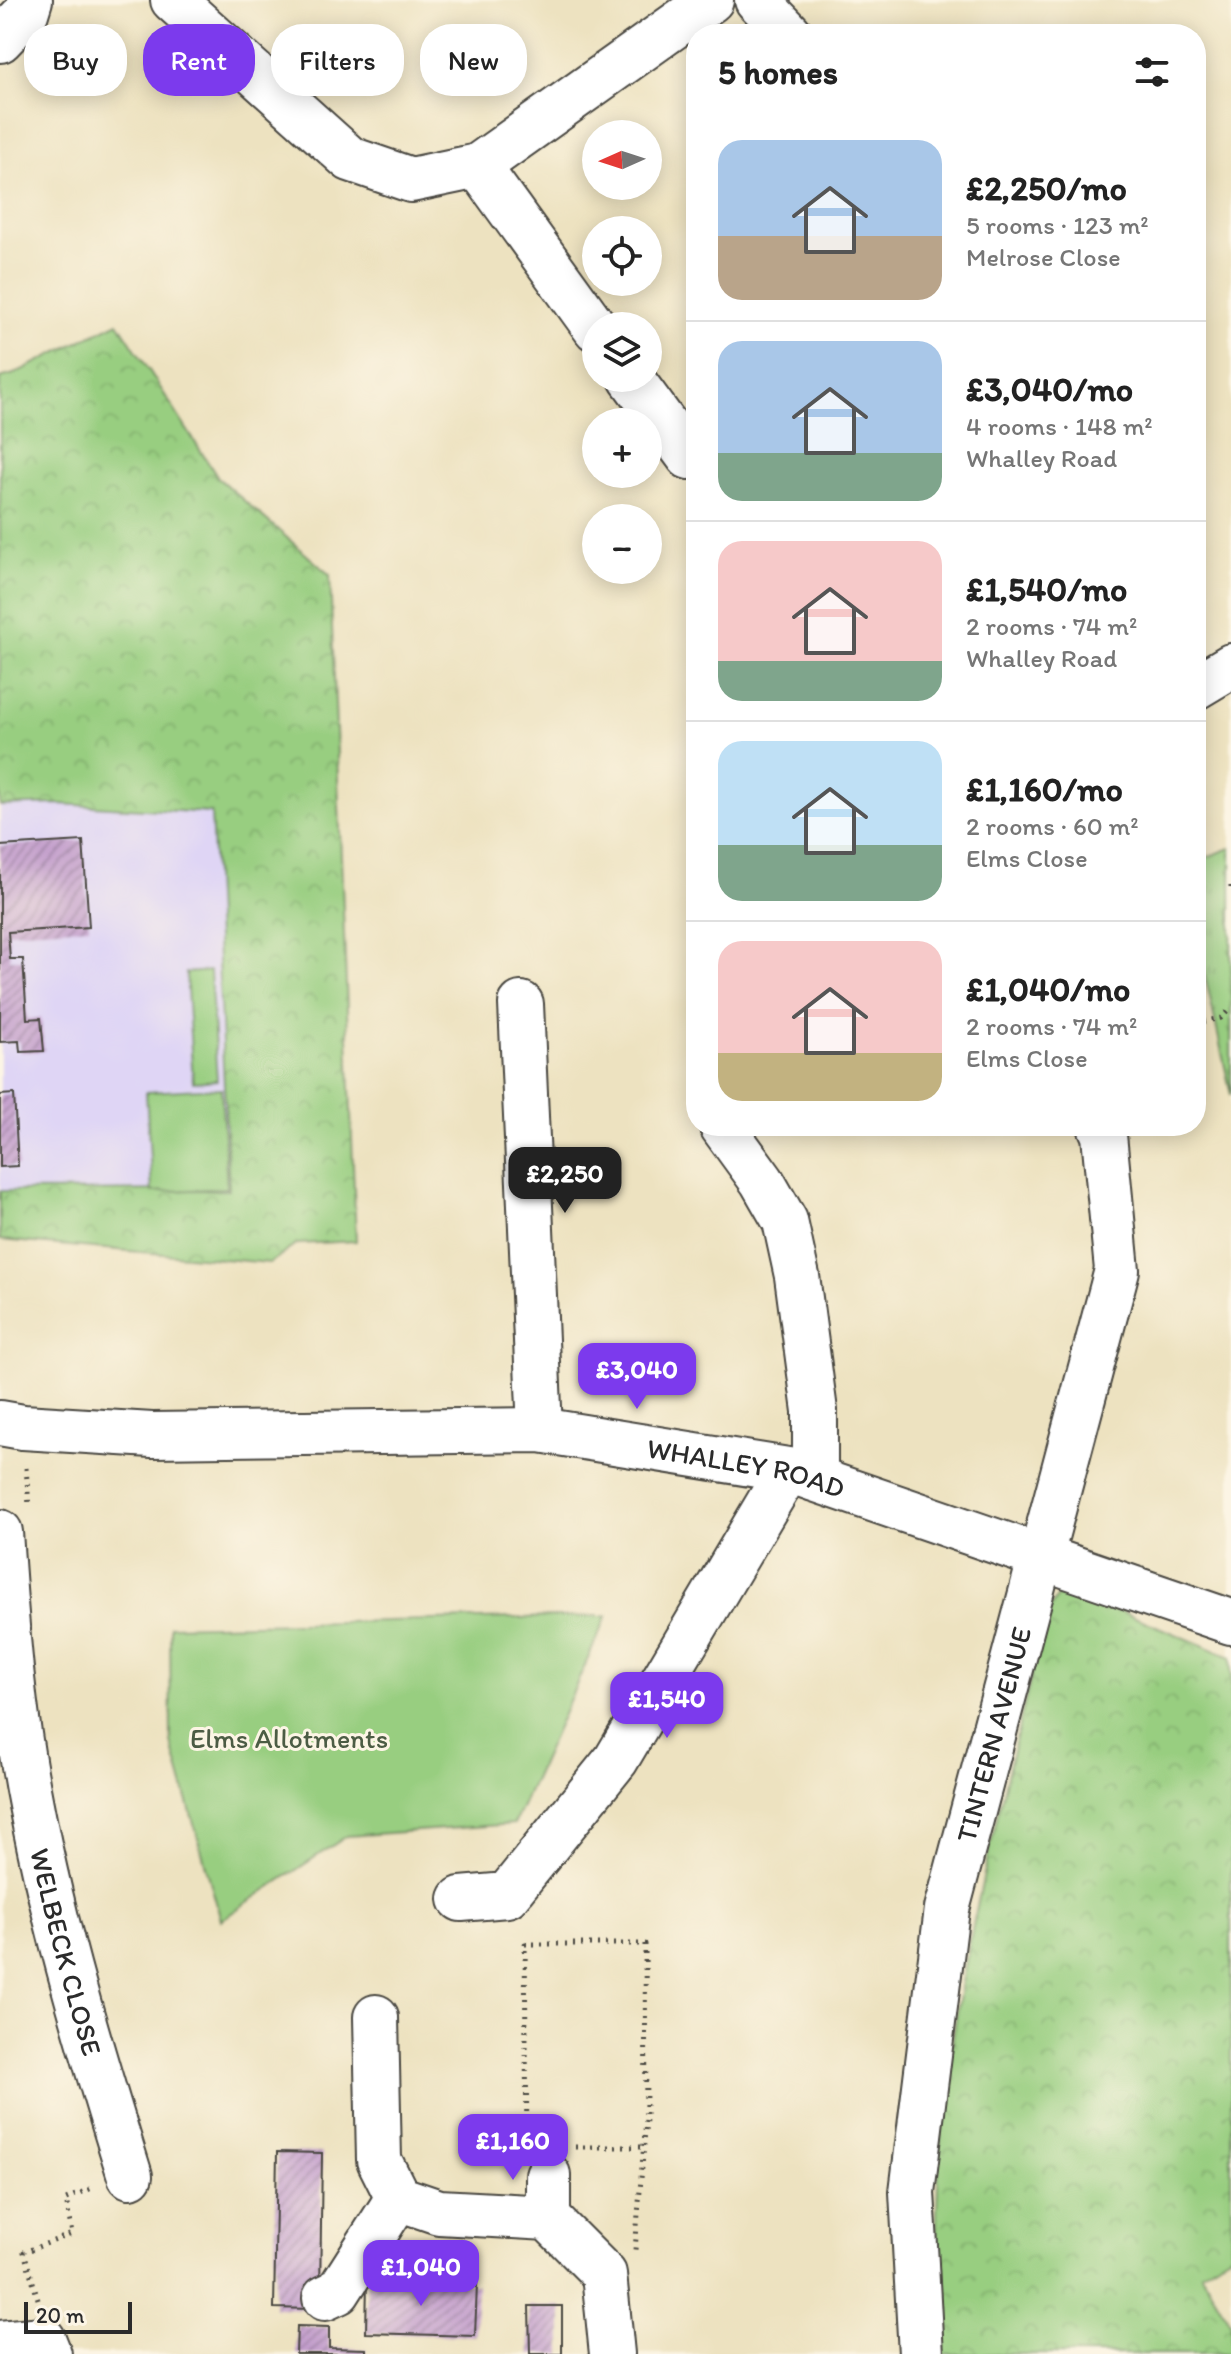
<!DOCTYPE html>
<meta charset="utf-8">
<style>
body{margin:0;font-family:Itim,sans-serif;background:#f6f6f6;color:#222;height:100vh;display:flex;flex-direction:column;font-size:30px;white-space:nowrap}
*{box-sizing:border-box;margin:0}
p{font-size:26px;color:#767676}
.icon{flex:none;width:44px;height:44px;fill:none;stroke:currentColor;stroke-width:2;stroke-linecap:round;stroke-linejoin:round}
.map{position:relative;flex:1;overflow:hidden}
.panel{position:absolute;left:686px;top:24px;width:520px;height:1112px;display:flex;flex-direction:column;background:#fff;border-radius:32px;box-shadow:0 4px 20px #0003}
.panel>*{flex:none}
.hud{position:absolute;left:24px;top:24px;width:542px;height:72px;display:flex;gap:16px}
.needle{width:52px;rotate:267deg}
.fabs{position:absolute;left:582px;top:120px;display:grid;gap:16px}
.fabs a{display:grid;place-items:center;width:80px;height:80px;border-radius:50%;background:#fff;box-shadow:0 4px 20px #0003;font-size:40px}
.scale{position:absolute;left:24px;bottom:20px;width:108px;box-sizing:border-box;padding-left:8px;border:4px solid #2b2b2b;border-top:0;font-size:22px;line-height:28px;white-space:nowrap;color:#2b2b2b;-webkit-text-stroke:6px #fcf5e5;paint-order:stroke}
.price{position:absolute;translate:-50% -68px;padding:0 18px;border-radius:16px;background:#7c3aed;color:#fff;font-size:26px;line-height:52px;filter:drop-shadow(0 2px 4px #0008)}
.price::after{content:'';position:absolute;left:50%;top:48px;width:24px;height:18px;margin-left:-12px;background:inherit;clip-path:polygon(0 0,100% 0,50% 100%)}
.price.on{background:#222;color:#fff}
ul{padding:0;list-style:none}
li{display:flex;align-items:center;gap:24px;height:200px;padding:0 32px}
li+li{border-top:2px solid #e0e0e0}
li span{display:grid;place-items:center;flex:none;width:224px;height:160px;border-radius:24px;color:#555}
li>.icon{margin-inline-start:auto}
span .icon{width:96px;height:96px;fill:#fffc;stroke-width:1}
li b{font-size:34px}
h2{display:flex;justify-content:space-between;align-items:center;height:96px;padding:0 32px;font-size:34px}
.pill{padding:0 28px;border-radius:32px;background:#fff;box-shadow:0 4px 20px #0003;font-size:28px;line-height:72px}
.pill.on{background:#7c3aed;color:#fff}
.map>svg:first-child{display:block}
.built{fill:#dfd5f5}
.grass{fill:url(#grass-tufts);stroke:#627c56;stroke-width:2}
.park{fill:url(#park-crowns);stroke:#627c56;stroke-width:2}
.garden{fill:#98ce80;stroke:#627c56;stroke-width:2}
.building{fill:url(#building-hatch)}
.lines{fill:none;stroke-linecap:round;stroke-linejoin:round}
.minor-casing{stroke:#484641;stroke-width:48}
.path{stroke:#484641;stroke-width:5;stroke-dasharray:2 6;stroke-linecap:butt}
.minor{stroke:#fff;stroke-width:44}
.labels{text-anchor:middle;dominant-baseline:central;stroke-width:6;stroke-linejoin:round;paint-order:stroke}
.street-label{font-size:28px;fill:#2b2b2b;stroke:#fcf5e5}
.park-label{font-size:28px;fill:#4c5c44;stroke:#fcf5e5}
</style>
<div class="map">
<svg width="1231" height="2354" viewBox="0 0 1231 2354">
<defs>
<pattern id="grass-tufts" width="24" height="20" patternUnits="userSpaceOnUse" patternTransform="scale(2)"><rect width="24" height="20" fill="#98ce80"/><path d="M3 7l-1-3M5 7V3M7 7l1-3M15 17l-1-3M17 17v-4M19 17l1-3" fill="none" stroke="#83b16f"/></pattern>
<pattern id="park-crowns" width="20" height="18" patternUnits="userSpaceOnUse" patternTransform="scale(2)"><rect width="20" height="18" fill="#98ce80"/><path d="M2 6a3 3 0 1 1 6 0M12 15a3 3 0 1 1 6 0" fill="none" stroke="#83b16f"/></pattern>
<pattern id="building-hatch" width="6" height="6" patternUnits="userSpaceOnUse" patternTransform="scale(2)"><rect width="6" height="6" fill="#c29dcc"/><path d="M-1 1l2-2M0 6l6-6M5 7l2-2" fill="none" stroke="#9e80a6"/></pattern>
</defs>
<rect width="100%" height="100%" fill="#fcf5e5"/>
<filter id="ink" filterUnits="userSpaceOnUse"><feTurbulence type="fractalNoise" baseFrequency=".0125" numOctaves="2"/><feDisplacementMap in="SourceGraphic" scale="16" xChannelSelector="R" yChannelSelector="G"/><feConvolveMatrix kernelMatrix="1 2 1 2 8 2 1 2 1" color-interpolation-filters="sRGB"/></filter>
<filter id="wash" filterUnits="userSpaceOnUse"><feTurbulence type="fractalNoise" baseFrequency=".006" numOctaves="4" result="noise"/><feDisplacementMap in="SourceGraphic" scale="32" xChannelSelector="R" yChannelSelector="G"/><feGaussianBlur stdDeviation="1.8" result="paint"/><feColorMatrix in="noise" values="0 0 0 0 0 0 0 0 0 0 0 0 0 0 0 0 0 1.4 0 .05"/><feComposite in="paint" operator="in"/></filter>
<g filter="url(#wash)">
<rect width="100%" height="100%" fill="#ede2c0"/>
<!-- built -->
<path class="built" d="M59 804 211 813 229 1190 0 1191V806Z"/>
<!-- grass -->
<path class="grass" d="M1231 848V1095L1201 956 1196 946V861Z"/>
<!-- park -->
<path class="park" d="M118 322 218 478 330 575 356 1241 297 1244 270 1263 0 1240V1191L229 1190 211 813 59 804 0 806V378L14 374Z
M1077 1593 1231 1657V2254L1201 2272 1231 2324V2354H936C936 2281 935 2208 941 2135 957 1958 1005 1787 1046 1615L1059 1594Z"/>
<!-- garden -->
<path class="garden" d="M210 971 217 1080 193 1082 186 973Z
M221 1088 227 1188 152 1192 146 1092Z
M607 1616 514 1824 347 1836 221 1920 171 1742 170 1626Z"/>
<g id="blocks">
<!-- building -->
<path class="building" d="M83 841 89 927 8 932 10 959H23L27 1019 41 1018 44 1051 20 1052 19 1041 0 1042V846Z
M14 1094 18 1166 0 1167V1095Z
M277 2152 322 2153 320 2293 312 2309 274 2308Z
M367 2280 477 2284 475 2336 366 2333Z
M529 2306H562V2354H530Z
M297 2326 329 2327V2348L366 2349V2354H296Z"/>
</g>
</g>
<g filter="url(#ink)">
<use href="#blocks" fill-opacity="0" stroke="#484641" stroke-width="2"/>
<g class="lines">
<defs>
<g id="minor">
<path d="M173 0 350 159 411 180 478 166 711 0"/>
<path d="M757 0 790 34"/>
<path d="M0 40 26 13 30 0"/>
<path d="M478 166 596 329"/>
<path d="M631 378 689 457"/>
<path d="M1196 687 1231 666"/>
<path d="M521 1004 540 1430"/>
<path d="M722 1126 762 1181 785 1221 797 1276 815 1411V1479"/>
<path id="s1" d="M0 1423 23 1427 152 1435 540 1430 788 1470 1231 1622"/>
<path id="s2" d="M0 1532C6 1623 13 1715 31 1805 55 1931 92 2053 130 2176"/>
<path d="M461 1899 507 1895 616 1760 788 1470"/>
<path d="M376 2017 379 2160 398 2198 439 2212 548 2218 604 2274 612 2354"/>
<path d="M548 2218V2175"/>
<path d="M325 2298 338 2292 398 2198"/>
<path d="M0 2343 43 2339 49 2354"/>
<path id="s3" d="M921 2354 912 2192 947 1909 1117 1270 1104 1135 1100 1126"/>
</g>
</defs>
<!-- minor casing -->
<use href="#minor" class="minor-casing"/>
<!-- path -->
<path class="path" d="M1231 886V890
M1196 1023 1221 1018 1231 1008
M26 1468 29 1505
M527 2144 525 1944H645L646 2119 635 2250
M575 2147H644
M38 2299 24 2252 72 2234 66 2199 92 2188"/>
<!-- minor -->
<use href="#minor" class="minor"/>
</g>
</g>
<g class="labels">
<!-- street labels -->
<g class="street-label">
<text stroke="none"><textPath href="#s1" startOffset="750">WHALLEY ROAD</textPath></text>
<text stroke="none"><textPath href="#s3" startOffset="628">TINTERN AVENUE</textPath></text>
<text stroke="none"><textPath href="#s2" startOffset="426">WELBECK CLOSE</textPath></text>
</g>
<!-- park labels -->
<g class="park-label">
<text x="289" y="1738">Elms Allotments</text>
</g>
</g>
</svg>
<div class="fabs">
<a><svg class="needle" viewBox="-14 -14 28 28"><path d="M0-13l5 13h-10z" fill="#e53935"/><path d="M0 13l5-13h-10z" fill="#767676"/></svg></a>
<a><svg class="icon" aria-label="locate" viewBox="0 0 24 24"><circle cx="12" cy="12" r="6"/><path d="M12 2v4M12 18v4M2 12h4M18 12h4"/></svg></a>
<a><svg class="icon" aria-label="layers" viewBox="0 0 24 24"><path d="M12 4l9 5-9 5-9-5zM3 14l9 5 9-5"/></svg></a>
<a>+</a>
<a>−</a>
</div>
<div class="scale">20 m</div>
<b class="price on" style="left:565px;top:1215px">£2,250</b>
<b class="price" style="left:637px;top:1411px">£3,040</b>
<b class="price" style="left:667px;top:1740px">£1,540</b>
<b class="price" style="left:513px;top:2182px">£1,160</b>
<b class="price" style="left:421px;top:2308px">£1,040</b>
<div class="hud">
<a class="pill">Buy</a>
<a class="pill on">Rent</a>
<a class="pill">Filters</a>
<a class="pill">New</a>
</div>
<section class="panel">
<h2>5 homes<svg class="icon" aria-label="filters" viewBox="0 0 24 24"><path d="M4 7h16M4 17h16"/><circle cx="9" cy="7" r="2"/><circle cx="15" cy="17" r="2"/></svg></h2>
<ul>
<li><span style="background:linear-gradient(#a9c7e8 60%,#b9a48a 0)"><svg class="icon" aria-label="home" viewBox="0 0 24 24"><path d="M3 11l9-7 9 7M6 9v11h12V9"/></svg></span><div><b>£2,250/mo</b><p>5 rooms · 123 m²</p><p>Melrose Close</p></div></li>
<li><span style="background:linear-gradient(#a9c7e8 70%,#7fa58c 0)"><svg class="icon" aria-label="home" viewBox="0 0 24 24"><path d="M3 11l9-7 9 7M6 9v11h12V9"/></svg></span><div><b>£3,040/mo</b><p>4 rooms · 148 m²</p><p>Whalley Road</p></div></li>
<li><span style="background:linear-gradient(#f6c9c9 75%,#7fa58c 0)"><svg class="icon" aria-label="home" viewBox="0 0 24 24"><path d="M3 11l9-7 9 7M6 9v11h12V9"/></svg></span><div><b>£1,540/mo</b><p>2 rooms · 74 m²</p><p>Whalley Road</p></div></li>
<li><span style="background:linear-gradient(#bfe0f5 65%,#7fa58c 0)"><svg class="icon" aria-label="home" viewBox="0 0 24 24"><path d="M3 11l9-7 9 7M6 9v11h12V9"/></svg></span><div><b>£1,160/mo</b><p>2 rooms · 60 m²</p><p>Elms Close</p></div></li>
<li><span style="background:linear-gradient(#f6c9c9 70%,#c2b280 0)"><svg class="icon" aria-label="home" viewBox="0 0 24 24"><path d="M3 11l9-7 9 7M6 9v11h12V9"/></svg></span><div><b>£1,040/mo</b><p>2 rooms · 74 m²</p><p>Elms Close</p></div></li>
</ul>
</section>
</div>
